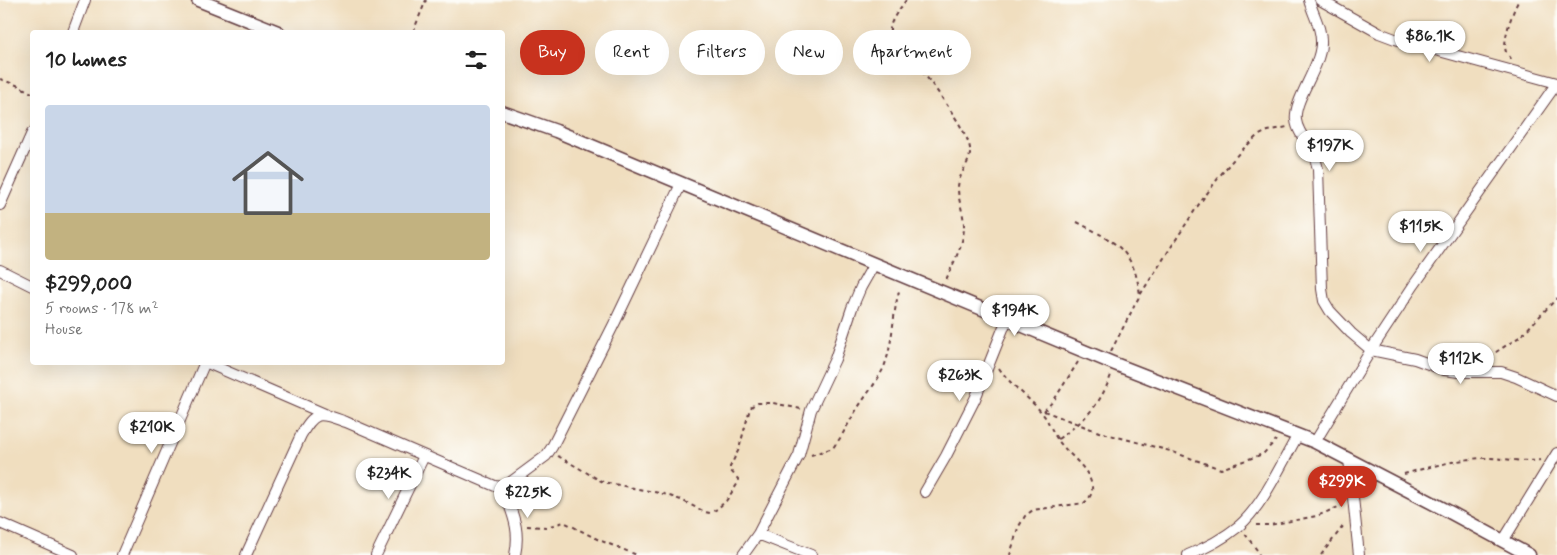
<!DOCTYPE html>
<meta charset="utf-8">
<style>
body{margin:0;font-family:Mynerve,sans-serif;background:#f2f2f2;color:#222;height:100vh;display:flex;flex-direction:column;font-size:19px;white-space:nowrap}
*{box-sizing:border-box;margin:0}
p{font-size:16px;color:#767676}
.icon{flex:none;width:28px;height:28px;fill:none;stroke:currentColor;stroke-width:2;stroke-linecap:round;stroke-linejoin:round}
.map{position:relative;flex:1;overflow:hidden}
.drawer{position:absolute;left:30px;top:30px;width:475px;height:335px;display:flex;flex-direction:column;background:#fff;border-radius:5px;box-shadow:0 5px 20px #0002}
.drawer>*{flex:none}
.top-card{position:absolute;left:520px;top:30px;width:475px;height:45px;display:flex;gap:10px}
.price{position:absolute;translate:-50% -42px;padding:0 11px;border-radius:18px;background:#fff;color:#222;font-size:16px;line-height:32px;filter:drop-shadow(0 1px 2px #0008)}
.price::after{content:'';position:absolute;left:50%;top:30px;width:15px;height:11px;margin-left:-8px;background:inherit;clip-path:polygon(0 0,100% 0,50% 100%)}
.price.on{background:#c8321e;color:#fff}
ul{padding:0;list-style:none}
li{display:grid;align-content:center;gap:10px;height:265px;padding:0 15px}
li span{display:grid;place-items:center;height:155px;border-radius:5px;color:#555}
li>.icon{margin-inline-start:auto}
span .icon{width:90px;height:90px;fill:#fffc;stroke-width:1}
li b{font-size:21px}
h2{display:flex;justify-content:space-between;align-items:center;height:60px;padding:0 15px;font-size:21px}
.chip{padding:0 18px;border-radius:22px;background:#fff;box-shadow:0 5px 20px #0002;font-size:18px;line-height:45px}
.chip.on{background:#c8321e;color:#fff}
.map>svg:first-child{display:block}
.lines{fill:none;stroke-linecap:round;stroke-linejoin:round}
.minor-casing{stroke:#633c41;stroke-width:12}
.tertiary-casing{stroke:#633c41;stroke-width:15}
.path{stroke:#633c41;stroke-width:2;stroke-dasharray:4 4;stroke-linecap:butt}
.minor{stroke:#fff;stroke-width:10}
.tertiary{stroke:#fff;stroke-width:12}
</style>
<div class="map">
<svg width="1557" height="555" viewBox="0 0 1557 555">
<rect width="100%" height="100%" fill="#fdfcf7"/>
<filter id="ink" filterUnits="userSpaceOnUse"><feTurbulence type="fractalNoise" baseFrequency=".02" numOctaves="2"/><feDisplacementMap in="SourceGraphic" scale="10" xChannelSelector="R" yChannelSelector="G"/><feConvolveMatrix kernelMatrix="1 2 1 2 8 2 1 2 1" color-interpolation-filters="sRGB"/></filter>
<filter id="wash" filterUnits="userSpaceOnUse"><feTurbulence type="fractalNoise" baseFrequency=".0096" numOctaves="4" result="noise"/><feDisplacementMap in="SourceGraphic" scale="20" xChannelSelector="R" yChannelSelector="G"/><feGaussianBlur stdDeviation="1.12" result="paint"/><feColorMatrix in="noise" values="0 0 0 0 0 0 0 0 0 0 0 0 0 0 0 0 0 1.4 0 .05"/><feComposite in="paint" operator="in"/></filter>
<g filter="url(#wash)">
<rect width="100%" height="100%" fill="#f0debf"/>
</g>
<g filter="url(#ink)">
<g class="lines">
<defs>
<path id="minor" d="M1309 0C1313 15 1322 28 1321 44 1320 68 1293 101 1296 120 1297 131 1306 141 1312 150 1315 156 1316 162 1318 169L1322 289 1324 301 1330 311 1351 333 1371 350 1415 359 1445 370 1458 372H1501L1516 377 1557 396
M1320 0 1379 33 1395 39 1557 83
M73 32 85 0
M0 205 32 133
M0 270 32 286
M205 362 325 414
M1315 442 1371 350 1414 285 1557 83
M1349 459 1359 555
M503 487C511 512 521 527 515 555
M925 492 946 456 975 399 1007 319
M0 523 73 555
M758 534 811 555
M1503 541 1557 453
M122 555 205 362
M246 555 301 435C316 409 320 413 346 422L495 486 503 487 508 484 546 456 552 447 615 322 681 184
M376 555 424 456
M743 555 758 534 799 455 811 410 835 359 852 308 861 287 874 264
M1188 555C1206 548 1224 538 1239 526 1264 504 1281 464 1298 435"/>
<path id="tertiary" d="M198 0 278 32
M502 112 556 131 874 264 1115 364 1315 442 1442 508 1529 555"/>
</defs>
<!-- minor casing -->
<use href="#minor" class="minor-casing"/>
<!-- tertiary casing -->
<use href="#tertiary" class="tertiary-casing"/>
<!-- path -->
<path class="path" d="M906 0C899 11 886 23 891 37 898 44 905 51 912 59 925 74 969 131 970 149 972 162 958 173 958 188 958 201 964 213 964 226 964 245 953 263 946 280
M413 32 426 0
M1511 59C1510 56 1507 54 1506 52 1502 40 1513 10 1519 0
M0 79 19 86 32 93
M1077 222C1115 242 1134 249 1140 295
M1111 351 1140 295 1197 207 1222 173 1239 153 1257 136 1268 131 1287 127
M1465 361 1496 352 1521 336 1557 298
M999 368C1011 386 1029 397 1042 413 1049 421 1052 432 1058 440 1068 455 1090 468 1092 487 1093 494 1089 499 1084 503L1033 510 1025 516 1018 528 1010 555
M1044 411 1099 432 1170 451 1221 469 1263 454 1276 440
M1044 411 1054 400 1078 362
M1058 439C1084 421 1100 406 1111 375
M811 455 833 448 835 445C844 434 849 421 857 409 866 395 877 382 884 367 894 341 892 313 900 288
M558 456 603 482 664 494 681 500 705 512 710 513 717 509 726 501 738 483V479L730 470V467L739 449 749 412 752 406 758 403H773L801 409
M1404 474C1429 467 1455 460 1481 458 1501 457 1520 463 1540 460
M1256 525H1270L1317 516 1343 505
M527 526 546 527 564 522 599 540 637 555
M1245 534 1257 550 1259 555
M1321 555 1344 525"/>
<!-- minor -->
<use href="#minor" class="minor"/>
<!-- tertiary -->
<use href="#tertiary" class="tertiary"/>
</g>
</g>
</svg>
<b class="price" style="left:1430px;top:63px">$86.1K</b>
<b class="price" style="left:1330px;top:172px">$197K</b>
<b class="price" style="left:1421px;top:253px">$115K</b>
<b class="price" style="left:1015px;top:337px">$194K</b>
<b class="price" style="left:1461px;top:385px">$112K</b>
<b class="price" style="left:960px;top:402px">$263K</b>
<b class="price" style="left:152px;top:454px">$210K</b>
<b class="price" style="left:389px;top:500px">$234K</b>
<b class="price on" style="left:1342px;top:508px">$299K</b>
<b class="price" style="left:528px;top:519px">$225K</b>
<div class="top-card">
<a class="chip on">Buy</a>
<a class="chip">Rent</a>
<a class="chip">Filters</a>
<a class="chip">New</a>
<a class="chip">Apartment</a>
</div>
<section class="drawer">
<h2>10 homes<svg class="icon" aria-label="filters" viewBox="0 0 24 24"><path d="M4 7h16M4 17h16"/><circle cx="9" cy="7" r="2"/><circle cx="15" cy="17" r="2"/></svg></h2>
<ul>
<li><span style="background:linear-gradient(#c9d6e8 70%,#c2b280 0)"><svg class="icon" aria-label="home" viewBox="0 0 24 24"><path d="M3 11l9-7 9 7M6 9v11h12V9"/></svg></span><div><b>$299,000</b><p>5 rooms · 178 m²</p><p>House</p></div></li>
</ul>
</section>
</div>
